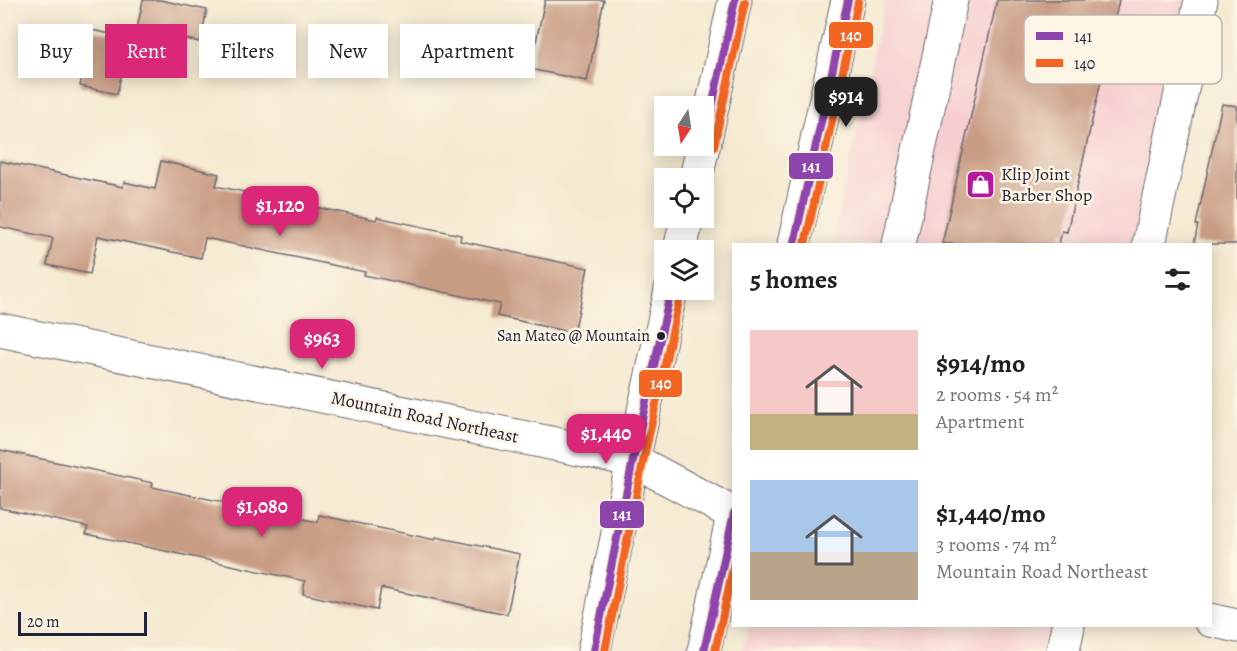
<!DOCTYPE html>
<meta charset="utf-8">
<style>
body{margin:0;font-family:Alegreya,serif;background:#f6f6f6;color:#202124;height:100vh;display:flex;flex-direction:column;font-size:22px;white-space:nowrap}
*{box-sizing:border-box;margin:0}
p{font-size:20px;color:#757577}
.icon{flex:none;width:33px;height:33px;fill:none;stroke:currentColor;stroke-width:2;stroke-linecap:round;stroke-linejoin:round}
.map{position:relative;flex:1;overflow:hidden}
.sheet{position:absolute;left:732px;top:243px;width:480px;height:384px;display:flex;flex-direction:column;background:#fff;border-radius:0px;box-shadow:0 3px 15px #0003}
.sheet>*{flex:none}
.hud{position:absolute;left:18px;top:24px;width:570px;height:54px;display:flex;gap:12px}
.needle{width:39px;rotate:192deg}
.controls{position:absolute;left:654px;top:96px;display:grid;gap:12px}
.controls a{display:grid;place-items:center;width:60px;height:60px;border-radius:0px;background:#fff;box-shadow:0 3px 15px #0003;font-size:30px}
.scale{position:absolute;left:18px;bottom:15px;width:129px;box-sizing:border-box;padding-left:6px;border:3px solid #22223b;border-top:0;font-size:16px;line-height:21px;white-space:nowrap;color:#22223b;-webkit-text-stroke:4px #fcf5e5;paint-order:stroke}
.price{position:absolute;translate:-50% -51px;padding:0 14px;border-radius:12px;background:#db2777;color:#fff;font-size:20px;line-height:39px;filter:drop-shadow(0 2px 3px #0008)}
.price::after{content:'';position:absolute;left:50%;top:36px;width:18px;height:14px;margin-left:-9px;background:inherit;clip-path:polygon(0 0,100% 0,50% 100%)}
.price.active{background:#222;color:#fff}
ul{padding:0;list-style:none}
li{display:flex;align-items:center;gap:18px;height:150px;padding:0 18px}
li span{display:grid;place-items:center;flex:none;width:168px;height:120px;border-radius:0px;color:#555}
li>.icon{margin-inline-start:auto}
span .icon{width:72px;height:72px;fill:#fffc;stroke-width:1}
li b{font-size:26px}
h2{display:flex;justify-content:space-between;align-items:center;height:72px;padding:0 18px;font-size:26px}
.chip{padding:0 21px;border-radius:0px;background:#fff;box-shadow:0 3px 15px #0003;font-size:21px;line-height:54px}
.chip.active{background:#db2777;color:#fff}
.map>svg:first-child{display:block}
.built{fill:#f7cfd1}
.building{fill:#c99c84}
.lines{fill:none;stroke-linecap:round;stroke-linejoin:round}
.minor-casing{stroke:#6c6870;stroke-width:35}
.major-casing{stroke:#6c6870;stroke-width:35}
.minor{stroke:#fff;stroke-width:33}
.major{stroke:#fff;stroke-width:33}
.bus-1-casing{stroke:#fcf5e5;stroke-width:12}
.bus-2-casing{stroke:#fcf5e5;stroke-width:12}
.bus-1{stroke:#8e44ad;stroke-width:8}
.bus-2{stroke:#f26522;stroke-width:8}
.bus-dot{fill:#22223b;stroke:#fcf5e5;stroke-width:2}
.labels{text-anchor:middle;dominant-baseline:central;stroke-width:5;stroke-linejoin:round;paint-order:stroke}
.bus-label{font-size:16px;fill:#22223b;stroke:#fcf5e5;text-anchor:end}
.poi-label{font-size:18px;fill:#22223b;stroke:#fcf5e5;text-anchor:start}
.street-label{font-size:18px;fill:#22223b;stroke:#fcf5e5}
.key{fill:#fcf5e5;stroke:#bbb6b2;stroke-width:1.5}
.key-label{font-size:16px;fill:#22223b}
.line-badge{stroke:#fcf5e5;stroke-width:2}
.badge-label{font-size:16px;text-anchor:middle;font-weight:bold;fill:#fff}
</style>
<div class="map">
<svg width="1237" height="651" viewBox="0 0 1237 651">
<rect width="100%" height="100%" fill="#fcf5e5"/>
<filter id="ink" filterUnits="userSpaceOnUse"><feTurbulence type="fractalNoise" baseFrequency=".0167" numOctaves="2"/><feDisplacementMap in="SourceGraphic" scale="12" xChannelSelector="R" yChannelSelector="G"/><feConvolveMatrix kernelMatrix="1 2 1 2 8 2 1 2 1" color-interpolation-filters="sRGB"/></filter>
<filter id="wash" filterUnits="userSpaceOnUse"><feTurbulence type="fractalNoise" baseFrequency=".008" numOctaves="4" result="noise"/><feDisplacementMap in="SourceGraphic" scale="24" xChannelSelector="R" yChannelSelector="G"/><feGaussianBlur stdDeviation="1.35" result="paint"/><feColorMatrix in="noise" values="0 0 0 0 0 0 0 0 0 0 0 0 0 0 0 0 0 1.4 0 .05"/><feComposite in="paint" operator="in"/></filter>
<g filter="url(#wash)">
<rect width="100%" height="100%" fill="#f5ead1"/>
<!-- built -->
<path class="built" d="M885 0H1211L1160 244H832Z
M748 626H1080L1075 651H743Z"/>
<g id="blocks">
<!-- building -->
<path class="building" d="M143 0H160L207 10 200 42 137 29Z
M545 0H604L587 81 530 69Z
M997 0H1119L1067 232 1062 231 1059 244H942Z
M92 30 129 38 117 94 80 86Z
M1222 104 1237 106V244H1194L1198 225H1196Z
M0 161 123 187 124 182 155 189 161 161 219 174 216 186 376 220 377 217 461 235 460 241 588 268 574 333 497 316 500 304 364 275 365 272 205 238 201 258 98 236 90 274 47 265 53 238 0 227Z
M0 450 153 483 152 487 318 522 319 515 435 540 436 537 520 554 507 614 381 588 377 610 303 594 305 581 86 534 88 527 0 508Z"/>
</g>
</g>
<g filter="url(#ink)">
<use href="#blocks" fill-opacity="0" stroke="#6c6870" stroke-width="1.5"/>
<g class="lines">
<defs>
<path id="minor" d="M899 244 951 0
M1149 244 1201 0
M0 330 633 460 734 514
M1210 620 1237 626
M1063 651 1068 626"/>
<path id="major" d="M704 144 735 0
M696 178 703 146
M794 244 848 0
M680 250 687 218
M594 651 633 460 671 290
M704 651 734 511"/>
</defs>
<!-- minor casing -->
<use href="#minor" class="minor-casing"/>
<!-- major casing -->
<use href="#major" class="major-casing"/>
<!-- minor -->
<use href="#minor" class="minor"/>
<!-- major -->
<use href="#major" class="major"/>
<defs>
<path id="bus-1" d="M704 144 735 0
M794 244 848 0
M594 651 633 460 671 290
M704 651 734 513"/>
<path id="bus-2" d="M714 146 745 2
M805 244 858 2
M605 651 643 462 681 292
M715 651 734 563"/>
</defs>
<!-- bus-1 casing -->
<use href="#bus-1" class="bus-1-casing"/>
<!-- bus-2 casing -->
<use href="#bus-2" class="bus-2-casing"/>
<!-- bus-1 -->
<use href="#bus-1" class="bus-1"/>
<!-- bus-2 -->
<use href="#bus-2" class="bus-2"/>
</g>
</g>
<!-- icons -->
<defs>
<symbol id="shop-square" viewBox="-11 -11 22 22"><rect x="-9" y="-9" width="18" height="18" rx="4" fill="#b5179e" stroke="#fcf5e5"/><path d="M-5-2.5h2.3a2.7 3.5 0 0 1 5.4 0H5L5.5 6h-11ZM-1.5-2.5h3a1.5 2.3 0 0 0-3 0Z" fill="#fff"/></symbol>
</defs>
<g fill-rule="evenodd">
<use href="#shop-square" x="964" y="168" width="33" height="33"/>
</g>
<!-- markers -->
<circle class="bus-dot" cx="661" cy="336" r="5"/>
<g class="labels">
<!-- bus labels -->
<g class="bus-label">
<text x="650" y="336">San Mateo @ Mountain</text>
</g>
<!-- poi labels -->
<g class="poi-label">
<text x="1001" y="174">Klip Joint<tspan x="1001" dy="21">Barber Shop</tspan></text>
</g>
<!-- street labels -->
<g class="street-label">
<text transform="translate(425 417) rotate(12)">Mountain Road Northeast</text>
</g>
</g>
<!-- legend -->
<rect x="1024" y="15" width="198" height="69" rx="9" class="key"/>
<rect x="1036" y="32" width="27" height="8" fill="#8e44ad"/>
<rect x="1036" y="59" width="27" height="8" fill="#f26522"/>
<g class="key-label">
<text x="1074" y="42">141</text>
<text x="1074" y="69">140</text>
</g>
<g class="line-badge">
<rect x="828" y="21" width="46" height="28" rx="6" fill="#f26522"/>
<rect x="788" y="152" width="46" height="28" rx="6" fill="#8e44ad"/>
<rect x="638" y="369" width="45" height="29" rx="6" fill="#f26522"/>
<rect x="599" y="500" width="46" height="29" rx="6" fill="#8e44ad"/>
</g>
<g class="badge-label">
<text x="851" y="41">140</text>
<text x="811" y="172">141</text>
<text x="661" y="389">140</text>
<text x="622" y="520">141</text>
</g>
</svg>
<div class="controls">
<a><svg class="needle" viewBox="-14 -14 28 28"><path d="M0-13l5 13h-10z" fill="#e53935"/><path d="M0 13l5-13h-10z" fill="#757577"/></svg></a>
<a><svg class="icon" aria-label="locate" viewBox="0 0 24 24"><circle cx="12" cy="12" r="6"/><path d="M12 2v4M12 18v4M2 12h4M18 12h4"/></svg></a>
<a><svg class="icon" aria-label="layers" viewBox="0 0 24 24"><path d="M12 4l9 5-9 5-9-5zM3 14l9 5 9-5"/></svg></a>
</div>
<div class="scale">20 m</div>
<b class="price active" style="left:846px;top:128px">$914</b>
<b class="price" style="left:280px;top:237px">$1,120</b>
<b class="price" style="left:322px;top:370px">$963</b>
<b class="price" style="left:606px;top:465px">$1,440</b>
<b class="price" style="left:262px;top:538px">$1,080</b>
<div class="hud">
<a class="chip">Buy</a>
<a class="chip active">Rent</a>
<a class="chip">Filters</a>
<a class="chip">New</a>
<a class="chip">Apartment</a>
</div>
<section class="sheet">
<h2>5 homes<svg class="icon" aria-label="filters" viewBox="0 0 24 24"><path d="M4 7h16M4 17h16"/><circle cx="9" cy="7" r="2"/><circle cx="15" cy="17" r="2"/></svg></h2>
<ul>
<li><span style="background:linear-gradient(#f6c9c9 70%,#c2b280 0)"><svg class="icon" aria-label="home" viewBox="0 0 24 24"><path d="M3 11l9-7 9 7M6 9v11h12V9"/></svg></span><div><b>$914/mo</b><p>2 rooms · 54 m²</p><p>Apartment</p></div></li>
<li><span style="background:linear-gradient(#a9c7e8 60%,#b9a48a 0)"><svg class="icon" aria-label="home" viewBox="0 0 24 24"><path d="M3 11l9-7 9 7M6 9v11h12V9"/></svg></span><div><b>$1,440/mo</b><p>3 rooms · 74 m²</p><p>Mountain Road Northeast</p></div></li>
</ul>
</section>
</div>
